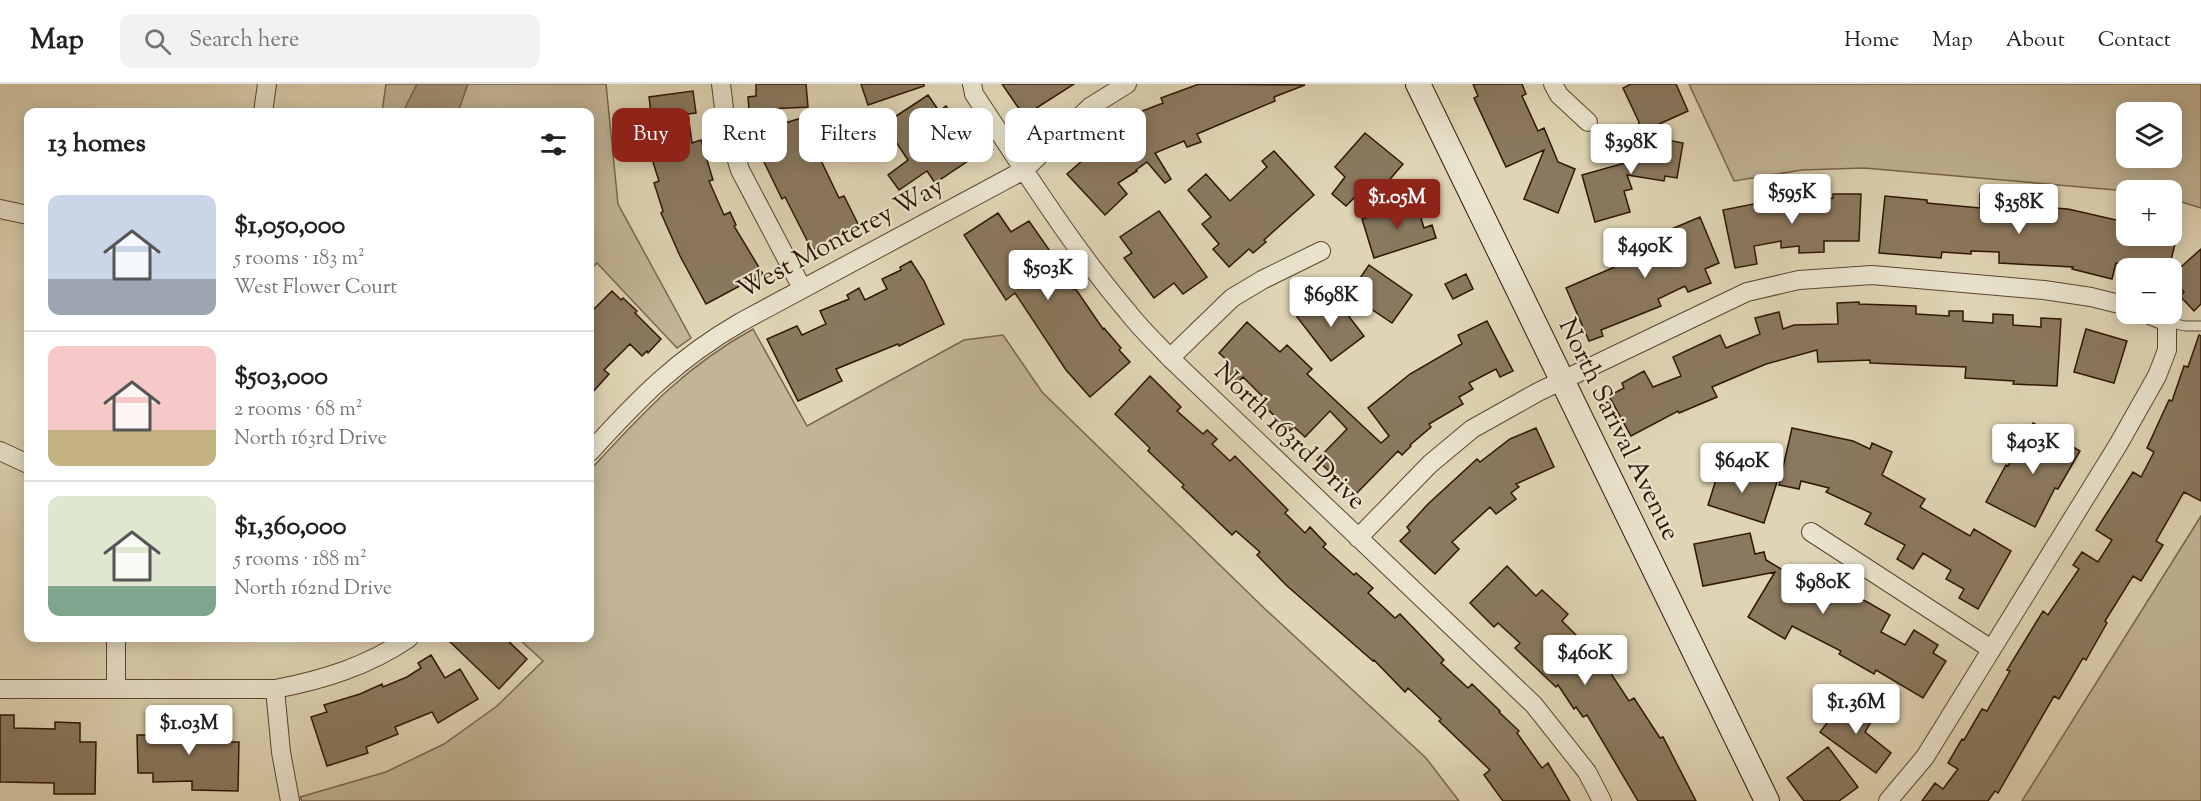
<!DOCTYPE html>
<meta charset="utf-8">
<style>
body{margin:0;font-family:"Sorts Mill Goudy",serif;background:#f2f2f2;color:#202124;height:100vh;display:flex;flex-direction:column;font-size:22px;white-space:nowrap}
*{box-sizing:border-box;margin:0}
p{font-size:20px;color:#757577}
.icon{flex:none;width:33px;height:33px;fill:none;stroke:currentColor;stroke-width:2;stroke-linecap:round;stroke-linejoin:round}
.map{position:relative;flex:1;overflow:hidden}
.drawer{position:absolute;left:24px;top:24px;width:570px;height:534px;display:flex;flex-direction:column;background:#fff;border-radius:12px;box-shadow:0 3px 15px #0003}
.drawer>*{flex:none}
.guide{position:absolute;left:612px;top:24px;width:570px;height:54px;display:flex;gap:12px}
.tools{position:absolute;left:2116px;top:18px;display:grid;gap:12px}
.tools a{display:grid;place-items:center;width:66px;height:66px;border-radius:12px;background:#fff;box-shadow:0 3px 15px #0003;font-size:30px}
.price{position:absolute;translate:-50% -51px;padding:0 14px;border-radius:6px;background:#fff;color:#222;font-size:20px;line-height:39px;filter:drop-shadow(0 2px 3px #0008)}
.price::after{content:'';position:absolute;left:50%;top:36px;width:18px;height:14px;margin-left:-9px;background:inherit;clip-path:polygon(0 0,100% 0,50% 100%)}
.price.current{background:#8f2418;color:#fff}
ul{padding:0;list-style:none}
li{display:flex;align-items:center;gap:18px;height:150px;padding:0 24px}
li+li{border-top:2px solid #e0e0e0}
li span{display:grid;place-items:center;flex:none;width:168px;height:120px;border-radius:12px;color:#555}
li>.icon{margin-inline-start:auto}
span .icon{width:72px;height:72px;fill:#fffc;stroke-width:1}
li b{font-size:26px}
h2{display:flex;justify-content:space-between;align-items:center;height:72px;padding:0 24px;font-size:26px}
.tag{padding:0 21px;border-radius:12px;background:#fff;box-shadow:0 3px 15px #0003;font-size:21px;line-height:54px}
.tag.current{background:#8f2418;color:#fff}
header{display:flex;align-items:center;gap:36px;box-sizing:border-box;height:84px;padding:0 30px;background:#fff;border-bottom:2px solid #e0e0e0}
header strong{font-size:28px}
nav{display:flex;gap:33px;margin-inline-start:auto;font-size:21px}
.search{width:420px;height:54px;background:#f2f2f2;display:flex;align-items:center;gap:15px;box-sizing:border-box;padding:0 21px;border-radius:12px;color:#757577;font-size:22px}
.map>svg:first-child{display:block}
.green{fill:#c1b596;stroke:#78664c;stroke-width:1.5;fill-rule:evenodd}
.water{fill:#a39478;stroke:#746249;stroke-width:1.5}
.building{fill:#8a795f;stroke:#2e1603;stroke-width:1.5}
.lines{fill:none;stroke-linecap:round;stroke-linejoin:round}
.lane-casing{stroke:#5a462f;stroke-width:11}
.street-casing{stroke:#5a462f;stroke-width:20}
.secondary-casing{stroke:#2e1603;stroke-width:26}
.lane{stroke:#eae4ce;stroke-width:9}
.street{stroke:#eae4ce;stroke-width:18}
.secondary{stroke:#eae4ce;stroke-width:24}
.labels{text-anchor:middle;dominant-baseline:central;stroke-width:4.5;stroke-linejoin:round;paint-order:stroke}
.street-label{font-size:26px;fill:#2e1603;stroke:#eae4ce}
</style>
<header>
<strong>Map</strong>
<div class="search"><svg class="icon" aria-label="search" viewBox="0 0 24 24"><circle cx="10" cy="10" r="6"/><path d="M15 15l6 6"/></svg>Search here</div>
<nav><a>Home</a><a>Map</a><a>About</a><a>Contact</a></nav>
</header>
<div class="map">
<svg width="2201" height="717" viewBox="0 0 2201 717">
<rect width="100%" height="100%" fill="#dfd5b4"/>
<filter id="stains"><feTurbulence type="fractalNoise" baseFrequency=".00333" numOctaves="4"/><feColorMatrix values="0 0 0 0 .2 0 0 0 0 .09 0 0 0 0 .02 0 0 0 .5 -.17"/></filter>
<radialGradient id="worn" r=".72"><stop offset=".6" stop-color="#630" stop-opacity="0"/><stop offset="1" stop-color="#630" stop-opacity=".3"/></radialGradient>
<!-- green -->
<path class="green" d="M386 0H606L618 120 691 254 677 264 597 179 590 186V28H382Z
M1689 0H2201V124L2172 115V106L2127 107 1864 84 1802 86 1734 97ZM2172 28V74H2127V28Z
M753 245 807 342 964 256 1003 251 1042 308 1264 524 1426 674 1459 717H302L300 713 386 688 444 660 497 622 543 577 518 554H590V386C644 328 683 284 753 245Z
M2201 432V717H2022Z"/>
<!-- water -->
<path class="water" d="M417 0H468L458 28H403Z"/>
<!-- building -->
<path class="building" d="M756 0H806L808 23 749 26 748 13 756 12Z
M861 0H924V2L868 21Z
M1002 0H1074L1024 32Z
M1199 0 1305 1 1274 13 1275 17 1197 50 1201 58 1187 63 1184 57 1155 69 1171 95 1165 99 1147 78 1136 86 1137 87 1118 99 1127 110 1105 131 1067 90 1107 55 1103 48 1127 33 1163 19 1161 14Z
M1473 0H1522L1526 10 1522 12 1538 47 1544 44 1558 78 1575 85 1558 129 1524 115 1544 66 1506 83 1474 14 1478 12Z
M1631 0H1676L1688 27 1637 50 1639 38 1623 4Z
M693 7 696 29 688 30 692 59 701 56 713 96 709 97 724 131 730 128 736 141 734 142 763 190 751 199 749 197 706 220 680 172 661 129 663 127 654 99 659 97 651 72 656 70 649 13Z
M928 11 939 27 946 22 955 35 951 37 968 61 972 58 980 69 935 99 927 87 899 106 888 91 908 76 884 40Z
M805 33 814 62 839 114 844 112 859 142 812 166 785 113 782 115 763 76 755 48Z
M1365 49 1403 80 1360 130 1355 113 1346 122 1332 110 1345 93 1335 83Z
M1637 50 1683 59 1677 94 1665 92 1664 97 1627 91 1632 105 1624 107 1630 128 1595 138 1582 91 1632 77Z
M1274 67 1314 111 1264 156 1266 158 1253 169 1249 165 1229 183 1213 165 1219 160 1202 140 1211 133 1188 106 1206 90 1230 117 1267 83 1262 77Z
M1833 110H1861L1859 157H1824V168L1799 169V162L1781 164V157L1754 162 1757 180 1735 184 1723 126 1764 118 1833 114Z
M1980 110 2024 113 2023 122 2068 125 2125 138 2122 152H2177L2169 184H2139L2116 179 2112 195 2072 185 2073 183 1999 179V168L1971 167V170L1942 168 1941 174 1879 169 1885 112 1927 116V119L1980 124Z
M1416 118 1424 144 1432 141 1436 154 1374 174 1362 135Z
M1159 127 1207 193 1183 210 1174 199 1154 214 1124 174 1132 169 1120 153Z
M998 129 1011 148 1029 137 1061 183 1058 185 1073 205 1075 204 1103 245 1104 244 1121 264 1119 266 1130 278 1090 313 1066 286 1015 209 1006 216 964 151Z
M1700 133 1719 179 1705 185 1711 199 1688 208 1685 202 1658 215 1661 222 1601 246 1603 252 1589 257 1566 204 1617 182 1616 181 1666 157 1662 149Z
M2201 165V220L2194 227 2180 212 2184 208 2172 195V191Z
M911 177 924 197 944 240 899 262 898 260 836 285 842 297 798 317 767 255 797 242 802 251 826 240 820 227 849 215 847 211 859 204 865 216 887 205 882 195 901 186 900 183Z
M1369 181 1412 211 1392 239 1349 210Z
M1466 190 1473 205 1453 215 1445 200Z
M612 207 621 216 623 214 637 227 635 229 661 255 648 269 647 267 642 272 630 260 604 286 609 290 590 311V229Z
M1334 213 1364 252 1331 277 1297 233 1314 220 1319 225Z
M1859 218V220L1916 222V230L1949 232V227H1963V237L1993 239V230L2013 231V241L2041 243V234L2061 235 2057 302 2013 300 2014 297 1965 294 1966 283 1870 279V276L1818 278 1817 266 1766 280 1712 303 1717 313 1679 329 1678 327 1631 352 1609 312 1624 304 1622 299 1644 287 1653 303 1681 292 1673 273 1720 251 1726 264 1760 250 1755 234 1779 228 1783 245 1794 241 1838 240 1837 219Z
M1487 237 1513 287 1500 293 1496 285 1469 299 1473 305 1459 313 1463 320 1429 340 1431 343 1410 361 1411 362 1402 371 1398 367 1355 411 1317 376 1347 345 1330 327 1305 353 1294 343 1290 347 1260 318 1264 314 1243 293 1238 298 1225 285 1230 279 1219 269 1247 238 1280 268 1287 261 1312 285 1307 290 1381 359 1389 352 1368 324 1410 290 1462 260 1458 251Z
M2086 245 2127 257 2114 299 2074 288Z
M2199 251 2201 252V417L2184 408 2156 457 2163 461 2141 497 2133 492 2105 537 2107 539 2086 576 2083 574 2059 615 2054 612 1998 709 1995 707 1988 717H1922L1935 699 1943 705 1958 685 1948 679 1962 655 1964 656 1982 625 1987 627 2010 587 2007 586 2043 527 2048 531 2079 485 2073 481 2082 468 2098 478 2112 456 2096 446 2133 388 2141 393 2154 368 2147 364 2169 316 2172 317 2184 282 2188 283Z
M1150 292 1181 323 1177 327 1203 350 1207 346 1217 355 1212 360 1230 377 1235 372 1288 426 1285 429 1305 449 1310 443 1326 460 1323 463 1354 491 1356 489 1373 504 1368 509 1395 534 1400 530 1444 576 1441 579 1468 604 1472 600 1500 627 1499 628 1519 647 1517 649 1542 684 1548 679 1570 717H1503L1484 691 1490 686 1439 637 1441 635 1408 604 1405 608 1374 576 1373 577 1286 501 1257 471 1260 468 1236 447 1232 451 1182 403 1184 401 1148 367 1150 364 1115 330Z
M2033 339 2080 367 2058 405 2055 404 2035 443 1986 418 2006 381 2008 382Z
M1536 344 1554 383 1516 400 1519 403 1511 409 1516 415 1496 430 1490 423 1452 458 1459 465 1435 490 1400 457 1410 447 1407 443 1428 420 1477 375 1480 378 1510 355Z
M1792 344 1853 357 1870 365 1872 359 1892 368 1882 391 1925 415 1920 423 1970 452 1974 445 2011 467 1978 525 1959 514 1964 505 1946 495 1951 486 1923 469 1913 485 1897 475 1905 461 1865 440 1871 429 1826 408 1829 404 1801 397 1799 405 1779 401Z
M1721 380 1777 398 1764 439 1708 421Z
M1750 449 1755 470 1764 468 1766 476 1791 491 1788 495 1816 512 1825 496 1869 519 1890 531 1881 548 1905 561 1914 546 1938 561 1933 569 1946 577 1923 614 1876 586 1874 590 1839 570 1841 567 1792 542 1785 555 1748 533 1775 488 1703 502 1694 460Z
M1507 482 1536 512 1542 506 1568 530 1562 537 1604 579 1629 617 1634 614 1660 654 1663 653 1696 717H1638L1587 631 1583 633 1576 623 1574 625 1558 601 1556 603 1515 564 1520 559 1498 539 1494 543 1470 519Z
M446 554H505L527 575 499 605Z
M431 571 445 594 460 585 478 615 438 639 432 628 395 643 398 650 366 663 368 669 327 682 311 633 327 628 324 621 360 610 382 600 383 603 407 593 421 584 418 579Z
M1847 613 1874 633 1865 648 1891 669 1876 689 1820 648Z
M0 631H14V644L55 645V638L80 639V658H96L95 710H54V699L0 698Z
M157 633H181V640L218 641V658H239L238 707 192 706V697L153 698V689H138L137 651H157Z
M1828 663 1858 703 1839 717H1804L1787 694Z"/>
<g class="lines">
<defs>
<path id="lane" d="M2167 238 2185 242H2201"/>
<path id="street" d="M721 0 726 41 740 86 802 204
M972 0 974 10C1023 84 1070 160 1127 227 1140 244 1156 259 1170 274L1534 621 1587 688 1602 717
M1553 0 1559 11 1588 38
M263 28 267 0
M0 125 28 131
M1170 274 1232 214 1262 196 1321 167
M0 367 28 380
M590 368C639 314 677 275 741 238L1024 86 1090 23 1127 0
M1811 448 1991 565
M1358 454 1430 380 1472 345 1538 308 1747 208 1799 196 1872 191 2044 206 2091 213 2127 222
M116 554V604
M0 605H275C323 596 368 582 409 554
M275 605 281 668 290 717
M1888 717 1925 673 2118 361 2157 292 2167 266V238L2147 230"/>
<path id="secondary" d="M1418 0 1767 717"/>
</defs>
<!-- lane casing -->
<use href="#lane" class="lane-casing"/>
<!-- street casing -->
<use href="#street" class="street-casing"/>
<!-- secondary casing -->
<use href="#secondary" class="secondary-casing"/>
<!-- lane -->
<use href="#lane" class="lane"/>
<!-- street -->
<use href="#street" class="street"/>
<!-- secondary -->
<use href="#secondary" class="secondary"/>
</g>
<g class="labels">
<!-- street labels -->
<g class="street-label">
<text transform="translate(841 155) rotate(-28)">West Monterey Way</text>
<text transform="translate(1618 346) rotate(64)">North Sarival Avenue</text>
<text transform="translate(1289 353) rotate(44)">North 163rd Drive</text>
</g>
</g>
<rect width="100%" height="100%" filter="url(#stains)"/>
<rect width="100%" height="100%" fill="url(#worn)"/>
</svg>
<div class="tools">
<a><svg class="icon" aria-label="layers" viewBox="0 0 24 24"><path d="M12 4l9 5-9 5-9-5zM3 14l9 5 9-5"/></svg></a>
<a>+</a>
<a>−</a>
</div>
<b class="price" style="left:1631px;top:91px">$398K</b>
<b class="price" style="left:1792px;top:141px">$595K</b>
<b class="price current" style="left:1397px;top:146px">$1.05M</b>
<b class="price" style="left:2019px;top:151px">$358K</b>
<b class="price" style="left:1645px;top:195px">$490K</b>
<b class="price" style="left:1048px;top:217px">$503K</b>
<b class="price" style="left:1331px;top:244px">$698K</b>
<b class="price" style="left:2033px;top:391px">$403K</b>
<b class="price" style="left:1742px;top:410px">$640K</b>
<b class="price" style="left:1823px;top:531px">$980K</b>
<b class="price" style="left:1585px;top:602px">$460K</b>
<b class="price" style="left:1856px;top:651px">$1.36M</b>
<b class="price" style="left:189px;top:672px">$1.03M</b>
<div class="guide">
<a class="tag current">Buy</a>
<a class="tag">Rent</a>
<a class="tag">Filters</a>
<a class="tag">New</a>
<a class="tag">Apartment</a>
</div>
<section class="drawer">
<h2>13 homes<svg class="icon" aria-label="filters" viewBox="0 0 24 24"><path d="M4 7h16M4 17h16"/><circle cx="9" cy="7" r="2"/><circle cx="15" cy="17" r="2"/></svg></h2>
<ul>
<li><span style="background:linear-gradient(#c9d6e8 70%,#9aa5b1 0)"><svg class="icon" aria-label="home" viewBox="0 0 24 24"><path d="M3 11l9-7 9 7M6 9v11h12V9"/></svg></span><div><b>$1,050,000</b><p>5 rooms · 183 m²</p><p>West Flower Court</p></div></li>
<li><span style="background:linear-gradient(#f6c9c9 70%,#c2b280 0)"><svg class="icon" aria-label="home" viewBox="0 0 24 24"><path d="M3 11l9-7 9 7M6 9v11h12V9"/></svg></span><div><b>$503,000</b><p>2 rooms · 68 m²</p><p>North 163rd Drive</p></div></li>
<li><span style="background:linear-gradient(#dfe7d0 75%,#7fa58c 0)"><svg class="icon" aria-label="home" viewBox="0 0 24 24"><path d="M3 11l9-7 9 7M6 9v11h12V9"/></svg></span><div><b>$1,360,000</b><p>5 rooms · 188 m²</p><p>North 162nd Drive</p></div></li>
</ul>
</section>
</div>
